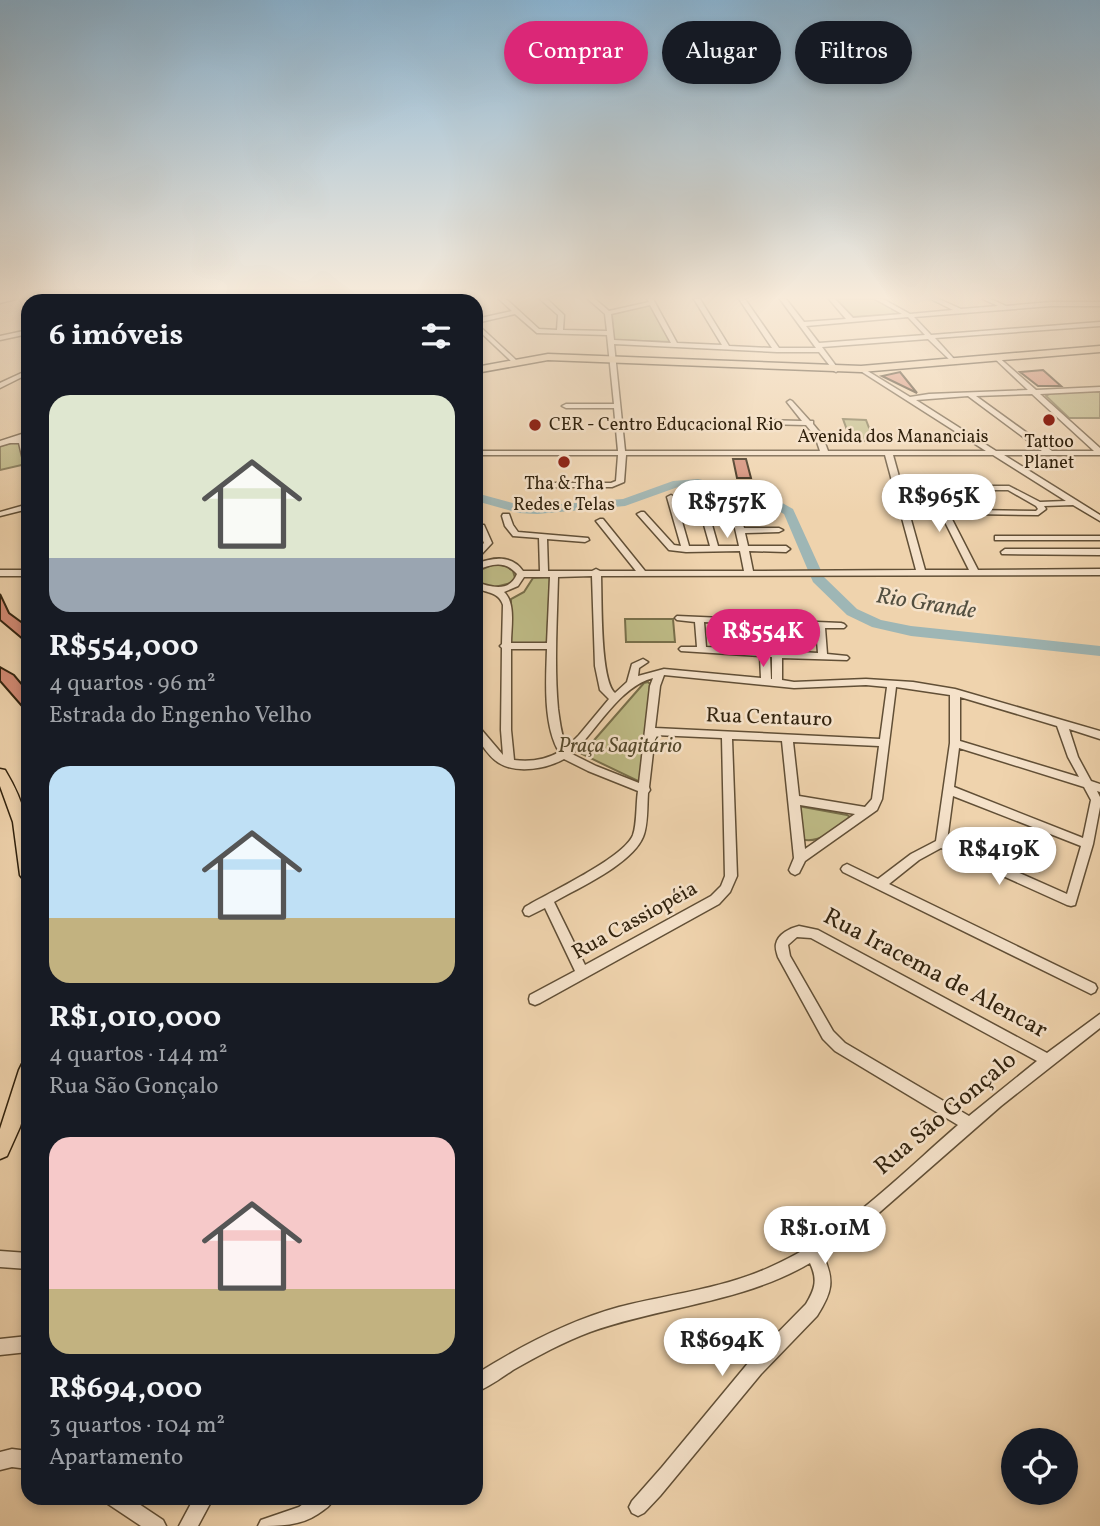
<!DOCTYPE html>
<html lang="pt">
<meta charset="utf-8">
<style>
body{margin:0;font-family:Vollkorn,serif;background:#242831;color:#f1f3f6;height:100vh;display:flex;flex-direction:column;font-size:26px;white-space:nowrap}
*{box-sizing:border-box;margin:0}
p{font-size:23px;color:#9ea1a6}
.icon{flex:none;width:38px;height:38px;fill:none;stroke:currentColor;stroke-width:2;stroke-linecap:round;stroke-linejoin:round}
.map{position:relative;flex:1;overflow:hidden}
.side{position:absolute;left:21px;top:294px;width:462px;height:1211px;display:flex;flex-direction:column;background:#171b24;border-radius:21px;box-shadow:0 4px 10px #0003}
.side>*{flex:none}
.guide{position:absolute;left:504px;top:21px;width:490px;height:63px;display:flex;gap:14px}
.controls{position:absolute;left:1001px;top:1428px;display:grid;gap:14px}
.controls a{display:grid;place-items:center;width:77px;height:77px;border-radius:50%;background:#171b24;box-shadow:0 4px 10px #0003;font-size:35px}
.price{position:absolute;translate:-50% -60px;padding:0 16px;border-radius:24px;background:#fff;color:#222;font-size:23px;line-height:46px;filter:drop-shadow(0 2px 4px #0008)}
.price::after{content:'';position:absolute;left:50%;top:42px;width:21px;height:16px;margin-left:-10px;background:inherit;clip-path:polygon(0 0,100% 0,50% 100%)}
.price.current{background:#db2777;color:#fff}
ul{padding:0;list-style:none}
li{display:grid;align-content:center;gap:14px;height:371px;padding:0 28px}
li span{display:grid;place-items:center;height:217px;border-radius:21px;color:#555}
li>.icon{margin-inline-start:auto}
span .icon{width:126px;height:126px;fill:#fffc;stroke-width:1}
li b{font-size:30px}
h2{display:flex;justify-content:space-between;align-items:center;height:84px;padding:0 28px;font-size:30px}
.chip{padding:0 24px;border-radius:32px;background:#171b24;box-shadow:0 4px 10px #0003;font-size:24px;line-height:63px}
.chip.current{background:#db2777;color:#fff}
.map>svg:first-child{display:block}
.green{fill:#bebb86;stroke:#786f4a;stroke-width:2}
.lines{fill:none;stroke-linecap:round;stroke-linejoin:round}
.river{fill:#9eb6b5;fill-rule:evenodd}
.building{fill:#d38a74;stroke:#32230e;stroke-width:2}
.minor-casing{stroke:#614f36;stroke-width:3}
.major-casing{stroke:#32230e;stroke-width:3}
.minor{fill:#f5e2ca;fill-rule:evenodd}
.major{fill:#efd3ad;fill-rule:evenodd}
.poi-dot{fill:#8f2418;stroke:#f5e2ca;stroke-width:2.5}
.labels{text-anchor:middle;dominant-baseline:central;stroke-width:5;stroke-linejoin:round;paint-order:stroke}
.far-poi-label{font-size:18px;fill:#32230e;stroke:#f5e2ca}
.far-street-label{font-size:18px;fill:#32230e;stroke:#f5e2ca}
.street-label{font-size:21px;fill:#32230e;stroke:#f5e2ca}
.park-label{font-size:21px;font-style:italic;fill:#55492c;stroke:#f5e2ca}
.water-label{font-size:23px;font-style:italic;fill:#524f40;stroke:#f5e2ca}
.near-street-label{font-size:24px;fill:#32230e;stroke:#f5e2ca}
</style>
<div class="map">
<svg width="1100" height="1526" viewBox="0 0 1100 1526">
<rect width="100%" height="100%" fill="#efd3ad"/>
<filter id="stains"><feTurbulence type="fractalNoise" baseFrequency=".00286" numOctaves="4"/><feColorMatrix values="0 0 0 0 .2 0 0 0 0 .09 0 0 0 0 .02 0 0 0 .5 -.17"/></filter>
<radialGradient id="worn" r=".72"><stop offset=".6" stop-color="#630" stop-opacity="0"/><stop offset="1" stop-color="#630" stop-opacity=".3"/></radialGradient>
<!-- green -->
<path class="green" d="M836 299H876L901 314 853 317Z
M650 305 672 342 614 340 612 314Z
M1092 391 1100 392V418H1069L1046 396 1051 393Z
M843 419 866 420 874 441H851Z
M19 441 26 464 0 470V446Z
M494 564 506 566 513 571 515 578 511 583 491 588 480 584 476 576 478 571Z
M548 577 550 578 547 642 543 644 511 643V599L524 592 533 578Z
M625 619H673L675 642H626Z
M648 682 650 684 642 780 638 781 582 754 644 683Z
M798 806 847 815 850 817C839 829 817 845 801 839Z"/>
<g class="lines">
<!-- river -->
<path class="river" d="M256 299H264L265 301H255Z
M698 479 770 496 793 509 824 577 857 609 881 620 911 626 1100 646V656L911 636 872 627 847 615 813 582 784 514 762 502 698 487H678L625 506 537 514 519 513 476 501V493L520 505 537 506 623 499 673 481Z"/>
</g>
<!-- building -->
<path class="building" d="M1043 370 1061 386H1038L1020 372Z
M900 372 917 393 882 376Z
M733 459H746L751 478H737Z
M0 594 9 613 28 627V638L24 640 0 620Z
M0 667 14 675 24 687 28 685V713L0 681Z"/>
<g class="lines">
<defs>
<path id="minor" d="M0 299H16L0 303Z
M20 299H26L28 311 25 309Z
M133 299H139L141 301H135Z
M194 299H206L202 301H190Z
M337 299H347L344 301H334Z
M392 299H398L400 301H394Z
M408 299H420L416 301H404Z
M444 299H450L452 301H446Z
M499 299H506L539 329 557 330 558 315 540 299H547L564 315 563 330 607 331 605 314 588 299H595L609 311 649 302 647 299H653L677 343 722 345 694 299H700L729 346 772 348 739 299H745L779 348H816L780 299H786L804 322 846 319 829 299H835L853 318 902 314 875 299H883L910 314 953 310 931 299H939L961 309 998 306 983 299H991L1006 306 1051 302H1100V306H1051L914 317 931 335 1100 322V326L935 338 954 359V361L952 362 928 339 822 347 839 370 836 372 834 371 819 352H777L614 344 625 451H820L815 436 806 425 762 424 758 422 762 420 802 421 787 402 790 400 792 401 810 421H813V424L822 435 828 451H986L859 370V368L861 367 910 397 929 394 1028 390 994 358 993 357 996 355 1036 390 1100 387V391L1040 394 1100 448V455H1004L1100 515V521L1073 505 1044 506 1046 509 1038 515 971 514V510H974L1036 511 1038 509 1036 506 1008 490H938V486H1009L1040 502 1066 501 993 455H893L925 570H969L930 492 934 490 938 492 978 570 1100 569V575L601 576C602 599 600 680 615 693L627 682 632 664 643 659 648 662 639 668 638 676 664 669 761 678 760 656 681 651 679 649 681 647H697L695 622 677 620 675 618 677 616 841 623 844 624 846 626 844 628H825L827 654 847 656 849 658 847 660 782 658V680L794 682 866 679 913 682 955 689 1100 731V739L1069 729 1078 757 1091 781 1100 784V792L1097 791 1100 797V807L1093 844 1075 905 1071 906 1067 905 941 848 919 860 889 884 1095 984 1097 988 1095 992 1091 994 1087 992 843 872 841 869 843 866 847 864 878 879 911 854 936 841 950 743V695L896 687 882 799 877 810 805 861 799 873 795 875 791 873 789 870 794 858 782 741 732 739 737 876 730 892 719 904 540 1003 535 1005 530 1003 529 999 530 995 575 971 545 908 529 916 525 915 523 911 525 907C548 893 624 858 633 835 637 824 636 804 638 791L588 771 564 759C546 769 517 774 499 763 489 757 483 746 476 737V727L480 728 503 755 501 730 502 648 500 646 502 644 503 605C499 592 487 593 476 588V582C491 587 509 593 517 574 505 560 492 564 476 570V564C493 557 512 555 523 571H540L539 538 513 536 505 526 502 516 503 514H509L513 525 518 532 588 538 589 540 585 542 547 539 548 571H592L596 569 600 571H636L596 521 600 519H603L645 571H744L740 551 686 552 669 550 637 514 641 512H644L674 545 681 546 667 497 671 495 675 497 689 546H710L697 500 698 498H701L705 500 718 546H739L732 515 731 501H737L740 513H774L775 515 771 517H741L744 528H779L783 530 779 532 745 533 748 546H786L790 549 786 552 749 551 753 571 916 570 885 455H626L624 482 612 487H543L539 485 543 483H611L616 481 618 455H476V451H618L614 408H566L562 406 566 404H614L607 335 537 333 515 314 476 323V319L512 311ZM650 305 671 343 614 340 611 314ZM908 317 925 335 819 343 806 326ZM1032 394 1094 451H1052L976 396ZM968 396 1042 451H996L916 400ZM592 576 595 666 600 690 609 699 579 735 567 747C561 736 560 722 558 709 554 665 557 621 558 577ZM524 577H550L547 643H511C511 627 516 603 504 592L518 586ZM704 622 816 628 818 653 706 647ZM511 649H547C546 680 543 725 559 752 545 760 530 762 514 760L511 730ZM770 657H772V679H771ZM664 675 794 688 866 685 887 687 880 739 655 728 660 686ZM653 678 650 686 639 783 596 766 572 754C597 730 619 687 653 678ZM960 697 1057 726 1068 757 1079 777 960 741ZM655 735 722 738 725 876 721 886 711 896 585 965 554 902C578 888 632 864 643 837 648 825 647 807 648 793L650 790 649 787ZM793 742 879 746 872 799 865 807 799 796ZM959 748 1084 787 1091 800 1083 838 954 787ZM953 796 1081 846 1067 894 947 841ZM800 805 855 814 805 849Z
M476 323 516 360V362H512L476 328Z
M28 330V334L0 340V336Z
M28 370V374L0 388V383Z
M28 432V436L22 439 26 441 28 450V466L24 464 19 443H10L0 446V441Z
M25 505H28V509L0 516V512Z
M478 525H484L492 543 479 557 476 558V550L484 543 477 527Z
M995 536H1100V540H995Z
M1005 549H1100V555L1002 554 1001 552Z
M0 570H28V576H0Z
M799 926 818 930 1047 1053 1100 1014V1028L1001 1106 865 1225 823 1255C835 1281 832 1292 817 1316L761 1374 660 1496 644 1513 638 1516 632 1513 629 1507 632 1501 662 1467 749 1362 806 1304C815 1289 818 1280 810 1263 742 1303 663 1306 590 1332 563 1342 538 1356 513 1370 501 1378 489 1387 476 1392V1374C521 1346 568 1321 619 1307 669 1294 721 1289 768 1268 841 1237 899 1176 958 1125L835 1051 823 1039 778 957C777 953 775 949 776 944 778 934 790 928 799 926ZM797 937 811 938 1037 1061 969 1116 845 1043 833 1031 790 956 788 945Z
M0 1251 28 1253V1269L0 1267Z
M28 1336V1352L0 1355V1339Z
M12 1449 28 1451V1469L12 1467 0 1470V1452Z
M105 1498H130L163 1520 166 1526H141L108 1504Z
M194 1498H213L198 1526H179Z
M311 1498H334C331 1506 325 1509 318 1514 300 1526 280 1526 258 1526L261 1520 299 1507Z"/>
<path id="major" d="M325 299H334L335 301H326Z
M1100 346V352L861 372 548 360 476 373V367L548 354 861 366Z
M0 769 5 770C31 813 28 833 28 881L23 879 20 875 13 822 0 786Z
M28 1061V1101L20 1127 7 1156 0 1159V1129L19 1070 22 1064Z"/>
</defs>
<!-- minor casing -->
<use href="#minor" class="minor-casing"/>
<!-- major casing -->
<use href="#major" class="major-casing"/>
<!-- minor -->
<use href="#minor" class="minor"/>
<!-- major -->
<use href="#major" class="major"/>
</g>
<!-- sky -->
<linearGradient id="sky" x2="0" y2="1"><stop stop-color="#8ab5d4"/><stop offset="0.58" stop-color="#f8ebda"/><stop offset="1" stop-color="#f8ebda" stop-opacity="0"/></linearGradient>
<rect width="1100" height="513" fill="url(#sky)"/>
<!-- markers -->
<g class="poi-dot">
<circle cx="1049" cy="420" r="7"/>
<circle cx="535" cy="425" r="7"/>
<circle cx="564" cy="462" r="7"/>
</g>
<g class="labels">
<!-- far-poi labels -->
<g class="far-poi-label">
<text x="549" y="425" text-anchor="start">CER - Centro Educacional Rio</text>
<text x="1049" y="442">Tattoo<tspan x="1049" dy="21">Planet</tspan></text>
<text x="564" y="484">Tha &amp; Tha<tspan x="564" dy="21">Redes e Telas</tspan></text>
</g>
<!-- far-street labels -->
<g class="far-street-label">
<text x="893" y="437">Avenida dos Mananciais</text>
</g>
<!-- street labels -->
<g class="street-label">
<text transform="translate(769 718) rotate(2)">Rua Centauro</text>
<text transform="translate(635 921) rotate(-29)">Rua Cassiopéia</text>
</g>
<!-- park labels -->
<g class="park-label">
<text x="620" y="746">Praça Sagitário</text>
</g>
<!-- water labels -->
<g class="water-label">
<text transform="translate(926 604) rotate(9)">Rio Grande</text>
</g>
<!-- near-street labels -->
<g class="near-street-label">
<text transform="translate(935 974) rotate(28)">Rua Iracema de Alencar</text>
<text transform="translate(946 1114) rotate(-40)">Rua São Gonçalo</text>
</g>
</g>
<rect width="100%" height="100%" filter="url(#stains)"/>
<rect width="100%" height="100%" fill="url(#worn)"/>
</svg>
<div class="controls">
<a><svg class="icon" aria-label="locate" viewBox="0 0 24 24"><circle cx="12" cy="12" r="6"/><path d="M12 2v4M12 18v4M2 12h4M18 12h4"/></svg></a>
</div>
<b class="price" style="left:939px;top:534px">R$965K</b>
<b class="price" style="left:727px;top:540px">R$757K</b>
<b class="price current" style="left:763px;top:669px">R$554K</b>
<b class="price" style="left:999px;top:887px">R$419K</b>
<b class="price" style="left:825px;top:1266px">R$1.01M</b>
<b class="price" style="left:722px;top:1378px">R$694K</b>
<div class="guide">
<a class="chip current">Comprar</a>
<a class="chip">Alugar</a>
<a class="chip">Filtros</a>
</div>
<section class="side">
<h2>6 imóveis<svg class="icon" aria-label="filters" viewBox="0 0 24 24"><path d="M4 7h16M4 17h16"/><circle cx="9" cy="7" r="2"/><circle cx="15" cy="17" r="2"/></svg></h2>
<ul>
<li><span style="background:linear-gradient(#dfe7d0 75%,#9aa5b1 0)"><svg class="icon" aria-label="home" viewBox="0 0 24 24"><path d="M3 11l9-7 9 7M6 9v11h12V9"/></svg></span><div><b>R$554,000</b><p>4 quartos · 96 m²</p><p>Estrada do Engenho Velho</p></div></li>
<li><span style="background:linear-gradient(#bfe0f5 70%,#c2b280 0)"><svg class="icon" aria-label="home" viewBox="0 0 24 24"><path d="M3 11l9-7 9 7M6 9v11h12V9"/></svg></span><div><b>R$1,010,000</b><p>4 quartos · 144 m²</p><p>Rua São Gonçalo</p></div></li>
<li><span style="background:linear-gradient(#f6c9c9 70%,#c2b280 0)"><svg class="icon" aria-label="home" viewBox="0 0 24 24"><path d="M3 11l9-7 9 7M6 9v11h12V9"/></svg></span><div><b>R$694,000</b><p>3 quartos · 104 m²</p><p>Apartamento</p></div></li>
</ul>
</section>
</div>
